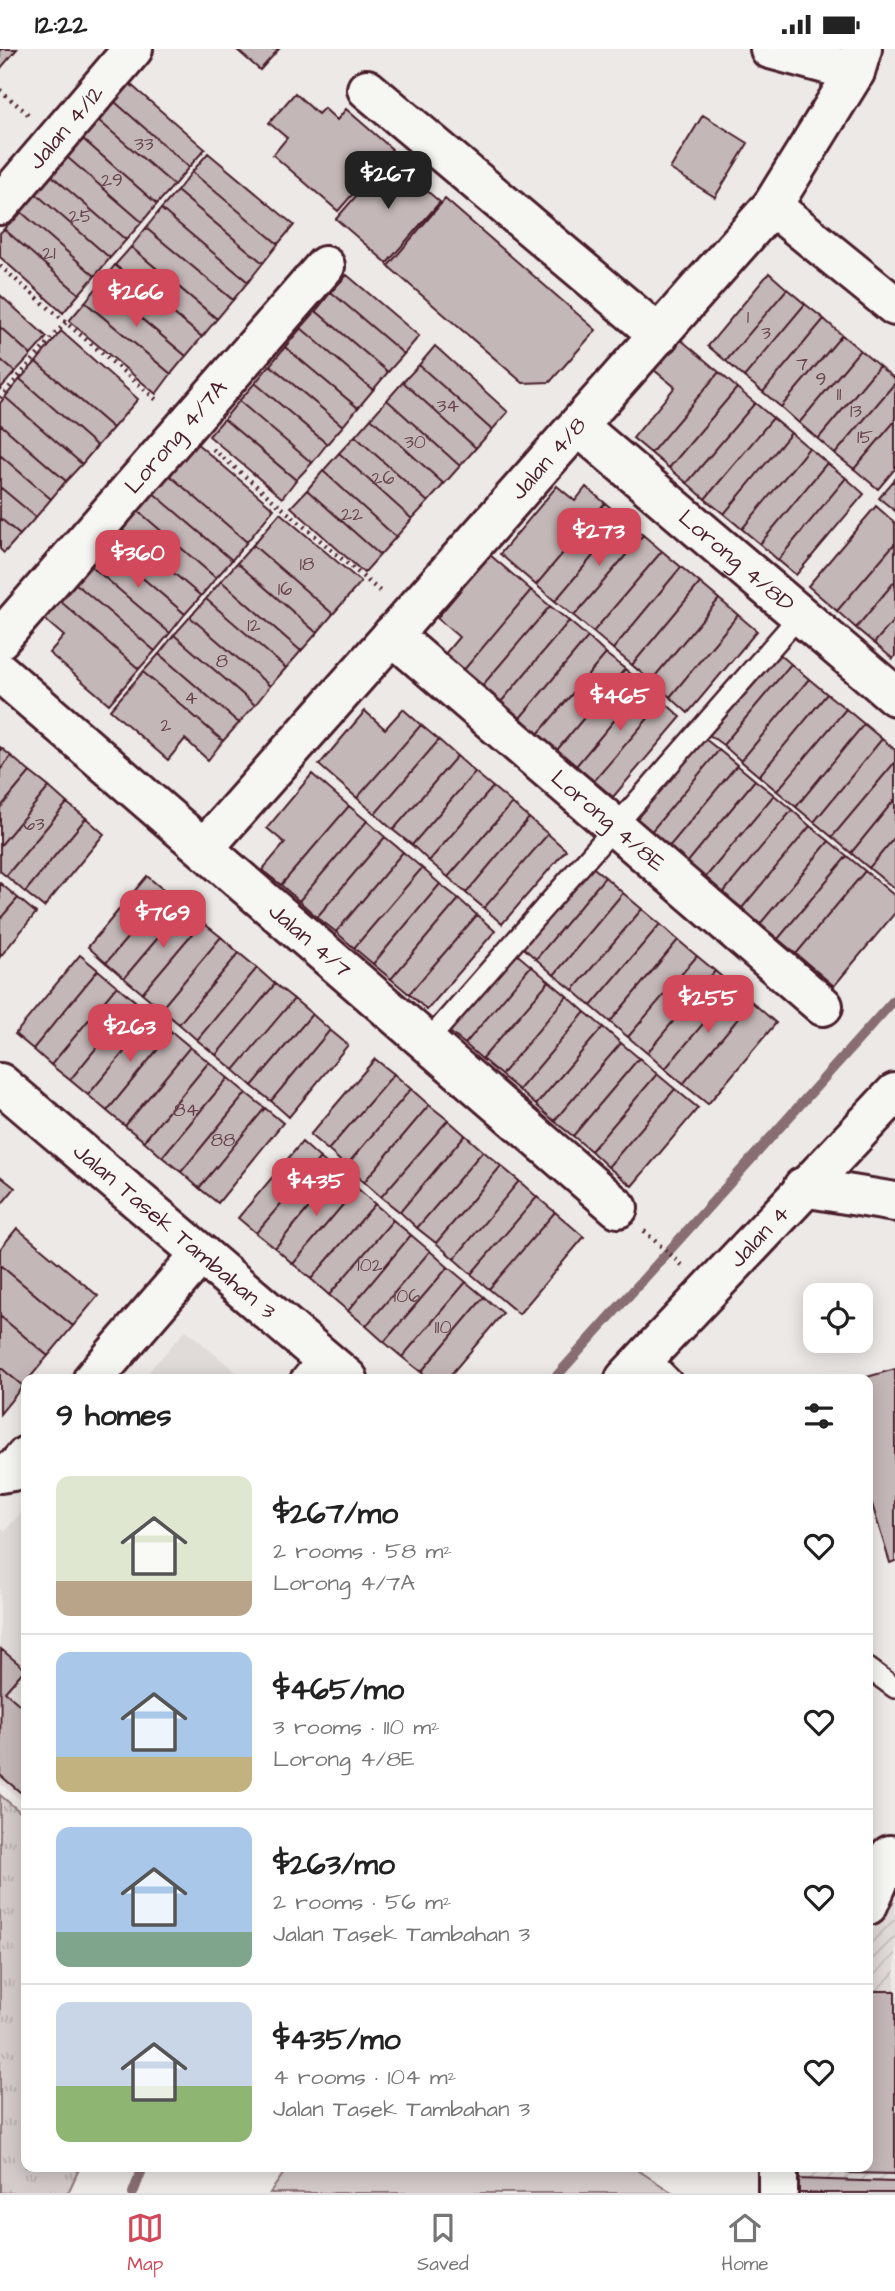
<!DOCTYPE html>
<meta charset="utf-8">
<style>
body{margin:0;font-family:"Architects Daughter",sans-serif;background:#f6f6f6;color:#222;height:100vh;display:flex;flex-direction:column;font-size:26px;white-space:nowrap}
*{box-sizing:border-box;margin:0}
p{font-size:23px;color:#767676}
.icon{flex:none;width:38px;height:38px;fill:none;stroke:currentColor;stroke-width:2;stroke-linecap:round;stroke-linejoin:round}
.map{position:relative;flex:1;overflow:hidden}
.panel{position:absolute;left:21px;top:1325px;width:852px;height:798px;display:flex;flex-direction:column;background:#fff;border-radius:14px;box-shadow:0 4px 18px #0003}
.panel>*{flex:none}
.buttons{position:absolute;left:803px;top:1234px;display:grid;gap:14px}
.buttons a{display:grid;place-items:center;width:70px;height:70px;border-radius:14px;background:#fff;box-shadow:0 4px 18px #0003;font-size:35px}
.price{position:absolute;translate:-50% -60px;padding:0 16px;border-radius:14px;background:#d1495b;color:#fff;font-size:23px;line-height:46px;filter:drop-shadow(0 2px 4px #0008)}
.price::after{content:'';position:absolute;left:50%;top:42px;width:21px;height:16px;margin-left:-10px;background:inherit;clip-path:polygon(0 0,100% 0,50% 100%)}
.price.active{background:#222;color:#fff}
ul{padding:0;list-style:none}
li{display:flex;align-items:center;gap:21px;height:175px;padding:0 35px}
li+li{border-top:2px solid #e0e0e0}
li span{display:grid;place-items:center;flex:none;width:196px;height:140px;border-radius:14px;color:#555}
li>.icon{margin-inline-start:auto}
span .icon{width:84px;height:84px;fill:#fffc;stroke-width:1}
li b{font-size:30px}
h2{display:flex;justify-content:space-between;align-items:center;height:84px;padding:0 35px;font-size:30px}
.status{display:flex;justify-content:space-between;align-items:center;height:49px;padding:0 35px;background:#fff;direction:ltr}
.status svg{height:19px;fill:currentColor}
.menu{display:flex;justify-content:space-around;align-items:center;height:98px;border-top:2px solid #e0e0e0;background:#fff;font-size:19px;color:#767676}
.menu a{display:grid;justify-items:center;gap:4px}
.menu .active{color:#d1495b}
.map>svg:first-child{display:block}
.built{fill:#e0dad8}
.industrial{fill:url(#industrial-furrows)}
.grass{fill:url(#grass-tufts);stroke:#8f757a;stroke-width:2}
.pitch{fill:#d4cbca;stroke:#8f757a;stroke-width:2}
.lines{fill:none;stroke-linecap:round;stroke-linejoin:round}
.stream{stroke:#886e73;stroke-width:10}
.building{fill:#c4b7b7;stroke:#4a1f2b;stroke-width:2}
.lane-casing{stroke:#4a1f2b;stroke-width:24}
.street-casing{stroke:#4a1f2b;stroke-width:44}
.path{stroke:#4a1f2b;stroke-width:4.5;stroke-dasharray:2 5;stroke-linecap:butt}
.lane{stroke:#f6f6f2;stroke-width:19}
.street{stroke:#f6f6f2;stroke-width:38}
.labels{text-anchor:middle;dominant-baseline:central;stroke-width:5;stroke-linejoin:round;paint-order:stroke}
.number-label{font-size:19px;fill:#68454e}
.street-label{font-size:23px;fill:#4a1f2b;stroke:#f6f6f2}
</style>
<div class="status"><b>12:22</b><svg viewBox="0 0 49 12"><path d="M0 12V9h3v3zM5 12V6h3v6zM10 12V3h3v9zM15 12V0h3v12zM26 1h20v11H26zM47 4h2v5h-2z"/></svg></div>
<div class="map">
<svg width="895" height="2144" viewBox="0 0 895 2144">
<defs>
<pattern id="industrial-furrows" width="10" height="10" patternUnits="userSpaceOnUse" patternTransform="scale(1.75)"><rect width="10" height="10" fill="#e0dad8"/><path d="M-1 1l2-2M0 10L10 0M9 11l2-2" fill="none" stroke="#c2bbba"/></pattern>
<pattern id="grass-tufts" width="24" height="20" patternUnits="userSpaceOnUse" patternTransform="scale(1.75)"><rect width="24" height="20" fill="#d4cbca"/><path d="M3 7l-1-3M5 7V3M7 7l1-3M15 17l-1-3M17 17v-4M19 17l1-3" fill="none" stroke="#b8aeae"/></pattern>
</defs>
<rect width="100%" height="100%" fill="#ece9e6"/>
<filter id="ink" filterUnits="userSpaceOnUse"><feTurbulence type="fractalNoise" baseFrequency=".0143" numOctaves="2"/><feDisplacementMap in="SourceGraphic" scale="14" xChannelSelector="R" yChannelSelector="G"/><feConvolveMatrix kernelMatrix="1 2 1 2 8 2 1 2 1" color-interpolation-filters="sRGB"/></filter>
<g filter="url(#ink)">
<!-- built -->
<path class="built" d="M186 1281 244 1330H142Z
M26 1458V1755L0 1734V1478L5 1482Z"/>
<!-- industrial -->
<path class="industrial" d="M895 1834V2144H791V2118H868V1893Z"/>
<!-- grass -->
<path class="grass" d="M0 1746 26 1768V2118H80L68 2144H0Z"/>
<!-- pitch -->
<path class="pitch" d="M288 2118H633L673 2144H270Z"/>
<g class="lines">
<!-- stream -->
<path class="stream" d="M554 1330 895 950
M133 2144 143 2118"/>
</g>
<!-- building -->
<path class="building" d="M0 0H17L0 20Z
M236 0H279L260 21Z
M130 35 205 100 189 118 115 53Z
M295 44 318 65 324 59 337 71 346 60 392 100 338 162 273 106 287 89 269 74Z
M115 53 189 118 174 136 98 71Z
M703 66 748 94 715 148 670 120Z
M98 71 174 136 157 155 83 90Z
M83 90 157 155 142 173 67 108Z
M208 104 294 176 278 195 192 123Z
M67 108 142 173 126 191 51 126Z
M389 109 440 153 387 214 336 170Z
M192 123 278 195 263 214 177 142Z
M51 126 126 191 110 209 35 144Z
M177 142 263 214 248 233 161 160Z
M35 144 110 209 95 227 20 162Z
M445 150 596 281 550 333 523 334 388 217Z
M161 160 248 233 233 251 146 179Z
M20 162 95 227 79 245 4 180Z
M146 179 233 251 217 270 131 198Z
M4 180 79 245 63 264 0 208V184Z
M131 198 217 270 202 288 115 216Z
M115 216 202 288 186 307 100 235Z
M769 224 787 240 726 312 708 297Z
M347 226 419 287 404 305 331 243Z
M100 235 186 307 171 325 85 253Z
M787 240 805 255 744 328 726 312Z
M331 243 404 305 388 323 316 262Z
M0 246 47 288 31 306 0 278Z
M85 253 171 325 156 345 69 272Z
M805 255 824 270 763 343 744 328Z
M316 262 388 323 373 341 301 279Z
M824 270 842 286 781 358 763 343Z
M0 278 31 306 15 323 0 310Z
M301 279 373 341 358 359 285 298Z
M61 282 138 350 113 379 36 313Z
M842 286 860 301 799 374 781 358Z
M680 290 719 323 651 404 633 389 675 338 654 321Z
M435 297 508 363 492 381 419 316Z
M285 298 358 359 343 377 270 316Z
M860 301 879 317 818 390 799 374Z
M0 310 15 323 0 340Z
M36 313 113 379 97 397 20 330Z
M270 316 343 377 327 395 255 334Z
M419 316 492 381 476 399 403 333Z
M879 317 895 330V334L835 405 818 390Z
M719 323 737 339 669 419 651 404Z
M20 330 97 397 82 415 5 348Z
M403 333 476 399 460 417 387 351Z
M255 334 327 395 312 414 239 352Z
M895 334V372L854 420 835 405Z
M737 339 755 354 687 434 669 419Z
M5 348 82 415 66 432 0 375V354Z
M387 351 460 417 444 435 371 369Z
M239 352 312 414 296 431 224 370Z
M755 354 773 369 705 450 687 434Z
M371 369 444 435 428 453 355 387Z
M773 369 791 384 724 465 705 450Z
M224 370 296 431 282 449 209 387Z
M895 372V420L878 440 854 420Z
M0 375 66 432 51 450 0 406Z
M791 384 809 399 742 480 724 465Z
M355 387 428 453 412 470 339 404Z
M195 393 274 460 247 493 168 425Z
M809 399 827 414 760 495 742 480Z
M339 404 412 470 396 488 323 422Z
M0 406 51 450 36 468 0 438Z
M827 414 846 429 778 511 760 495Z
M323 422 396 488 380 506 307 441Z
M168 425 247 493 232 511 152 443Z
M846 429 864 445 796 526 778 511Z
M895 430V462L879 449Z
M557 437 575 452 586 438 605 454 536 536 500 505Z
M0 438 36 468 20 486 0 469Z
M307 441 380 506 364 524 291 458Z
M152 443 232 511 216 529 137 461Z
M605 454 624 470 555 552 536 536Z
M876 457 895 474V494L837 562 808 537Z
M137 461 216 529 201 547 121 480Z
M280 464 361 533 333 565 253 496Z
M0 469 20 486 4 504 0 500Z
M624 470 643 486 574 567 555 552Z
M121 480 201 547 185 565 106 498Z
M643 486 662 502 593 583 574 567Z
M895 494V532L856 579 837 562Z
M253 496 333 565 317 584 237 514Z
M106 498 185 565 170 584 90 516Z
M662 502 681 518 613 600 593 583Z
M490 506 531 541 463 622 444 606 459 588 437 569Z
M237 514 317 584 301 602 221 532Z
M90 516 170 584 155 602 75 534Z
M681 518 700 534 632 616 613 600Z
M221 532 301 602 286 619 206 550Z
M895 532V570L874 594 856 579Z
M75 534 155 602 139 620 60 552Z
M700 534 719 550 651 632 632 616Z
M531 541 550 557 482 637 463 622Z
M206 550 286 619 270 637 190 568Z
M719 550 738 566 670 648 651 632Z
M60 552 139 620 109 655 49 604 64 587 44 570Z
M550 557 569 572 501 653 482 637Z
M738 566 757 582 688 664 670 648Z
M190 568 270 637 255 656 174 586Z
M895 570V607L893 610 874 594Z
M569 572 588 588 520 669 501 653Z
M174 586 255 656 239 674 159 605Z
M588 588 606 605 538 685 520 669Z
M773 599 791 615 723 696 704 682Z
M159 605 239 674 223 692 143 623Z
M606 605 625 620 557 701 538 685Z
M791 615 809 630 741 712 723 696Z
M625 620 644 636 576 717 557 701Z
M143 623 223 692 208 711 185 690 168 711 110 661Z
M809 630 827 645 759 727 741 712Z
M644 636 663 652 594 732 576 717Z
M827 645 846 660 777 742 759 727Z
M663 652 681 668 613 748 594 732Z
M403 660 421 676 357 749 319 716 365 662 385 680Z
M846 660 864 675 796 758 777 742Z
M864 675 882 690 814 773 796 758Z
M421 676 439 691 375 765 357 749Z
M700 686 719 701 650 784 632 769Z
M882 690 895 701V713L832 788 814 773Z
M439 691 457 707 393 781 375 765Z
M0 698 11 707 0 721Z
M719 701 737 716 668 799 650 784Z
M11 707 30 723 0 759V721Z
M457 707 475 723 412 796 393 781Z
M895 713V750L851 804 832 788Z
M737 716 755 731 687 814 668 799Z
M30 723 49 738 0 797V759Z
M475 723 493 738 429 812 412 796Z
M312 725 349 757 281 836 262 821 285 794 267 779Z
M755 731 774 746 705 829 687 814Z
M49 738 67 754 6 827 0 822V797Z
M493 738 512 754 448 828 429 812Z
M774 746 792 761 723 844 705 829Z
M895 750V788L869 819 851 804Z
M67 754 86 769 25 843 6 827Z
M512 754 529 769 466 844 448 828Z
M349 757 367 772 299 852 281 836Z
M792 761 810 777 742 859 723 844Z
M86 769 104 785 44 858 25 843Z
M529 769 548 785 484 859 466 844Z
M367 772 385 788 317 868 299 852Z
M810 777 829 792 760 875 742 859Z
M548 785 566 801 502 875 484 859Z
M385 788 403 803 336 883 317 868Z
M895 788V840L869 819Z
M829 792 847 807 778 890 760 875Z
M403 803 422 819 354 899 336 883Z
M847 807 865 822 796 905 778 890Z
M586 813 605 828 536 910 518 894Z
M422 819 440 835 373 915 354 899Z
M865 822 895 847V864L834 937 796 905Z
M147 827 166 843 106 914 88 898Z
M605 828 623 844 554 926 536 910Z
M0 834 18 849 0 870Z
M440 835 459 850 391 930 373 915Z
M166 843 184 858 124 929 106 914Z
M623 844 642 860 573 941 554 926Z
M18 849 36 864 0 908V870Z
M459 850 477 866 409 945 391 930Z
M184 858 202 873 142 944 124 929Z
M642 860 660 875 591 957 573 941Z
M477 866 495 882 427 961 409 945Z
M202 873 221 888 161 960 142 944Z
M660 875 678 891 610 973 591 957Z
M221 888 239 904 179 975 161 960Z
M678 891 697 907 628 988 610 973Z
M513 902 531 917 465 995 446 980Z
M239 904 257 919 197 991 179 975Z
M80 906 98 921 33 1000 15 985Z
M697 907 715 922 647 1004 628 988Z
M531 917 549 932 482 1010 465 995Z
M257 919 275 935 216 1006 197 991Z
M98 921 117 937 51 1016 33 1000Z
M715 922 734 938 665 1020 647 1004Z
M549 932 567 947 501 1026 482 1010Z
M275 935 294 950 234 1021 216 1006Z
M117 937 135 952 70 1031 51 1016Z
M734 938 752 953 683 1035 665 1020Z
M567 947 585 963 519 1041 501 1026Z
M294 950 312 965 252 1037 234 1021Z
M135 952 154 967 88 1046 70 1031Z
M752 953 776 974 708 1055 683 1035Z
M585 963 603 978 536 1056 519 1041Z
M312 965 330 981 271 1052 252 1037Z
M154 967 172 983 107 1062 88 1046Z
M603 978 621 994 554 1072 536 1056Z
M330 981 348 996 289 1068 271 1052Z
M172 983 190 998 125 1077 107 1062Z
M621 994 639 1009 573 1087 554 1072Z
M190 998 209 1013 144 1092 125 1077Z
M639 1009 657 1025 591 1102 573 1087Z
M375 1010 394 1025 328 1101 310 1086Z
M209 1013 228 1029 162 1108 144 1092Z
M394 1025 411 1040 346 1117 328 1101Z
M657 1025 675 1040 608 1118 591 1102Z
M228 1029 246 1044 181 1123 162 1108Z
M411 1040 429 1056 364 1133 346 1117Z
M675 1040 698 1059 632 1137 608 1118Z
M246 1044 265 1059 199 1139 181 1123Z
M429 1056 448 1071 381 1148 364 1133Z
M265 1059 283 1074 218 1154 199 1139Z
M448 1071 465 1086 400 1163 381 1148Z
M465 1086 483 1102 417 1179 400 1163Z
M302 1093 320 1109 256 1184 238 1169Z
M483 1102 501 1117 436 1194 417 1179Z
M320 1109 338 1124 275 1199 256 1184Z
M501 1117 519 1132 454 1210 436 1194Z
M338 1124 357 1139 293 1215 275 1199Z
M0 1127 15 1139 0 1157Z
M519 1132 537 1148 471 1225 454 1210Z
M357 1139 375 1155 311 1230 293 1215Z
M537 1148 555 1163 489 1240 471 1225Z
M375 1155 393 1171 329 1246 311 1230Z
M555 1163 584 1188 519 1265 489 1240Z
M393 1171 411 1186 348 1262 329 1246Z
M17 1179 98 1247 73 1277 0 1216V1200Z
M411 1186 430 1202 366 1277 348 1262Z
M430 1202 448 1218 384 1293 366 1277Z
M0 1216 73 1277 48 1307 0 1267Z
M448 1218 466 1233 402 1308 384 1293Z
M466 1233 484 1248 421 1323 402 1308Z
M484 1248 503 1264 447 1330H428L421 1323Z
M0 1267 48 1307 23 1337 0 1318Z
M0 1318 23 1337 0 1365Z
M895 1320V1512L890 1514 868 1442V1330H860Z
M1 1600 25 1620 5 1643 26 1661V1748L0 1726Z
M868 1942H895V2125L846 2124V2118H868Z
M797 2130 895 2133V2144H797Z"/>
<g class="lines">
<defs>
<path id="lane" d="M426 994 801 565
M647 1306 671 1330
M300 1330 320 1306
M868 1619 895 1639"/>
<g id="street">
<path d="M770 0 855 23"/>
<path d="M367 40 659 286"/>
<path id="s1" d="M0 156 133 0"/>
<path d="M772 157 895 257"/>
<path id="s2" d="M578 377 895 647"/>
<path id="s3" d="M392 586 823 957"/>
<path id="s4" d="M0 590 325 217"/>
<path id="s5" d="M0 623 618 1159"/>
<path id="s6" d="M204 799 772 157 855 23 862 0"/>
<path id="s7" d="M0 1034 348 1330"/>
<path d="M803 1138 895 1153"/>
<path d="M93 1330 201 1205"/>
<path id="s8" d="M625 1330 895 1044"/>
<path d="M0 1424 13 1422 26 1407"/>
<path d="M868 1856 890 1806"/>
<path d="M778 2144V2118"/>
</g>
</defs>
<!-- lane casing -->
<use href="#lane" class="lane-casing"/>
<!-- street casing -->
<use href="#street" class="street-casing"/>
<!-- path -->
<path class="path" d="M0 41 29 66
M0 217 159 353
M0 349 66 273
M213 400 382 544
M644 1182 682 1216"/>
<!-- lane -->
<use href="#lane" class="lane"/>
<!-- street -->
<use href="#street" class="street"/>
</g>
</g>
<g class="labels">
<!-- number labels -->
<g class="number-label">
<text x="144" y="95">33</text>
<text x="112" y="131">29</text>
<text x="81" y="167">25</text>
<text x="49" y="204">21</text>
<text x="748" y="268">1</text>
<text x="766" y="284">3</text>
<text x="802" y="315">7</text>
<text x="821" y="330">9</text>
<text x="839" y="345">11</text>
<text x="448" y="357">34</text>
<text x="856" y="362">13</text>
<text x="865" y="388">15</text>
<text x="415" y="393">30</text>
<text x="383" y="429">26</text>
<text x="352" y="465">22</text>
<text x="307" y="515">18</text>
<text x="285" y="540">16</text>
<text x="254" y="576">12</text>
<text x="222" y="612">8</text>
<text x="191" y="649">4</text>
<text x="166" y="676">2</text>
<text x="34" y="775">63</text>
<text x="186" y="1061">84</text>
<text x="223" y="1091">88</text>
<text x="370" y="1216">102</text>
<text x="407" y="1247">106</text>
<text x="443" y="1278">110</text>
</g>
<!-- street labels -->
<g class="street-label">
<text stroke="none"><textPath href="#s1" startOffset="102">Jalan 4/12</textPath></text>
<text stroke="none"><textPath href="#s4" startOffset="268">Lorong 4/7A</textPath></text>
<text stroke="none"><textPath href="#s6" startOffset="520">Jalan 4/8</textPath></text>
<text stroke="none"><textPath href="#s2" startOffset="208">Lorong 4/8D</textPath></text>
<text stroke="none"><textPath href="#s3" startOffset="285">Lorong 4/8E</textPath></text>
<text stroke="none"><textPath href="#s5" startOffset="410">Jalan 4/7</textPath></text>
<text stroke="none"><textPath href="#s7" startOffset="229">Jalan Tasek Tambahan 3</textPath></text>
<text stroke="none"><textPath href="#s8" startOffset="196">Jalan 4</textPath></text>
</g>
</g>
</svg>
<div class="buttons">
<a><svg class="icon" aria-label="locate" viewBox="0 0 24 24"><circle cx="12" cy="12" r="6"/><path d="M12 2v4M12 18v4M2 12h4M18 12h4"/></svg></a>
</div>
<b class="price active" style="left:388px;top:162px">$267</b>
<b class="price" style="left:136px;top:280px">$266</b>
<b class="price" style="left:599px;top:519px">$273</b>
<b class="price" style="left:138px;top:541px">$360</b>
<b class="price" style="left:620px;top:684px">$465</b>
<b class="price" style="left:163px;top:901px">$769</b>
<b class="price" style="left:708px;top:986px">$255</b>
<b class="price" style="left:130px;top:1015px">$263</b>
<b class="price" style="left:316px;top:1169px">$435</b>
<section class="panel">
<h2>9 homes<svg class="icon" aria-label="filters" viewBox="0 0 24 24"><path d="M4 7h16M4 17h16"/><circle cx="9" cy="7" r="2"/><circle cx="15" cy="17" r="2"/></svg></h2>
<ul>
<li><span style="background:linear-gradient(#dfe7d0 75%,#b9a48a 0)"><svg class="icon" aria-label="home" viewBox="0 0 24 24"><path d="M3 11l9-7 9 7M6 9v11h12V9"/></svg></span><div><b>$267/mo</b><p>2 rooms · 58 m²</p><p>Lorong 4/7A</p></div><svg class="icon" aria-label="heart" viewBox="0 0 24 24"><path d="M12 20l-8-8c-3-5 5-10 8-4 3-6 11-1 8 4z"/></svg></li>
<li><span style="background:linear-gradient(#a9c7e8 75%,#c2b280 0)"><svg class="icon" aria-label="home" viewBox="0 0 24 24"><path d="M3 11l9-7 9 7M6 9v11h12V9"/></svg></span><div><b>$465/mo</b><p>3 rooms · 110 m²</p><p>Lorong 4/8E</p></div><svg class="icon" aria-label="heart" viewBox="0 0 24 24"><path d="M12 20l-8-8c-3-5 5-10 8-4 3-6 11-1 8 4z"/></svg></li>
<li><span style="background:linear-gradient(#a9c7e8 75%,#7fa58c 0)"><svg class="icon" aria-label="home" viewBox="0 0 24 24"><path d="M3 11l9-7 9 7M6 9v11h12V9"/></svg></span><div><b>$263/mo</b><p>2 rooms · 56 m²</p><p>Jalan Tasek Tambahan 3</p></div><svg class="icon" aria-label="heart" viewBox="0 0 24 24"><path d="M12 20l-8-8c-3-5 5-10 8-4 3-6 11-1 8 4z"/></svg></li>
<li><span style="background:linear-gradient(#c9d6e8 60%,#8fb573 0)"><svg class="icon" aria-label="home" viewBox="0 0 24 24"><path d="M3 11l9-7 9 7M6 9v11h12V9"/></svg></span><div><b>$435/mo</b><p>4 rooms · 104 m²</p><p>Jalan Tasek Tambahan 3</p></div><svg class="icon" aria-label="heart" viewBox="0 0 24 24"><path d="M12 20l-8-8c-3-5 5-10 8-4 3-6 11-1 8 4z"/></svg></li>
</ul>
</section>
</div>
<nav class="menu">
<a class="active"><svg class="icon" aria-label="map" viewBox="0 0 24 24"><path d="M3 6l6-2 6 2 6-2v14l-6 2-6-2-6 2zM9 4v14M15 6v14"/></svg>Map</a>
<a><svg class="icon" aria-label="saved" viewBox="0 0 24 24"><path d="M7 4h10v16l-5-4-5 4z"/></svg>Saved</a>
<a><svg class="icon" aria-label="home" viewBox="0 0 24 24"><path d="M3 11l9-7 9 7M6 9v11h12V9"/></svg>Home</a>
</nav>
